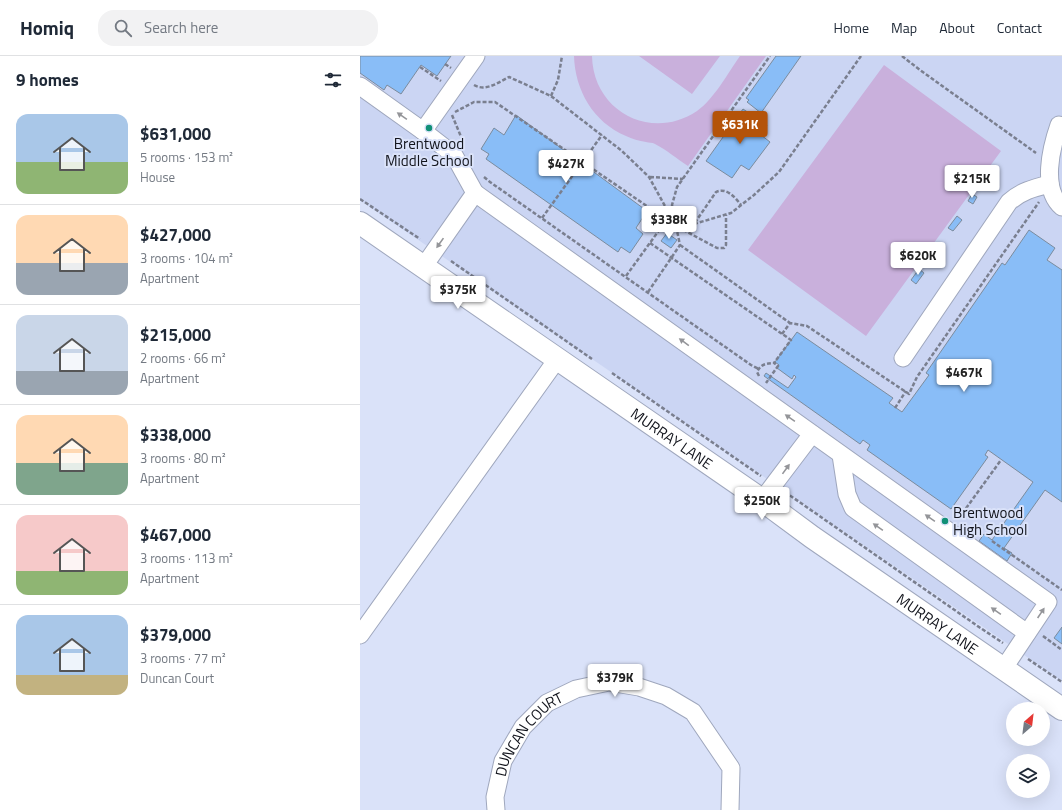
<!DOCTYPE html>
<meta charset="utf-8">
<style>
body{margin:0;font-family:"Titillium Web",sans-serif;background:#f2f2f3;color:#1f2937;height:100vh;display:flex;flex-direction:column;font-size:15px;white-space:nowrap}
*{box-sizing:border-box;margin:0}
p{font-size:13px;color:#747a83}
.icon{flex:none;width:22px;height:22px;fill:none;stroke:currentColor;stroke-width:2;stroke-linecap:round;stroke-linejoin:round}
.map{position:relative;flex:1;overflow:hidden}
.panel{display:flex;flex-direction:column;background:#fff;width:360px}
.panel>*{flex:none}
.needle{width:26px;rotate:28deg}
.buttons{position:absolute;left:646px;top:646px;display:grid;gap:8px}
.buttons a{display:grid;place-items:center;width:44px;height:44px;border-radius:50%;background:#fff;box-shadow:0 4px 16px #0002;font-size:20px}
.price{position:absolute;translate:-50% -34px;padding:0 9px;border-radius:4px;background:#fff;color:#222;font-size:13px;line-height:26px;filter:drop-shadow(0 1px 2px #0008)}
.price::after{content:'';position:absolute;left:50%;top:24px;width:12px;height:9px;margin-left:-6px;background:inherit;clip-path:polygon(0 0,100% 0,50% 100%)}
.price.active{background:#b45309;color:#fff}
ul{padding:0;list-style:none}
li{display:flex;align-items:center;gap:12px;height:100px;padding:0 16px}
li+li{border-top:1px solid #e0e1e3}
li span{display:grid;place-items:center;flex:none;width:112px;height:80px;border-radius:12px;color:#555}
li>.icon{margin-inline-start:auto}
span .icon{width:48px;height:48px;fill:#fffc;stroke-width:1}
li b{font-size:17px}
h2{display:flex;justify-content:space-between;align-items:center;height:48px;padding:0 16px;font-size:17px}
header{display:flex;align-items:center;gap:24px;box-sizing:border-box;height:56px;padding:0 20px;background:#fff;border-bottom:1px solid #e0e1e3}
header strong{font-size:19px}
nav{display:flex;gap:22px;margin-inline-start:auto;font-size:14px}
.search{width:280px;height:36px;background:#f2f2f3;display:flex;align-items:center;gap:10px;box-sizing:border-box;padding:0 14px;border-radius:16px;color:#747a83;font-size:15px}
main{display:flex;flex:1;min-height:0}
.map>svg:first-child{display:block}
.built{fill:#cbd5f3}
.green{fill:#c9b0dc}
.building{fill:#89bdf7;stroke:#7b8b9d}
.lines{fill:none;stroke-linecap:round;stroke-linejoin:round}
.minor-casing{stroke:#9fa7bd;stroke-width:19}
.major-casing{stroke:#9fa7bd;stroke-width:24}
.path{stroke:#7a7f8f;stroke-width:2.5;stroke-dasharray:4 2;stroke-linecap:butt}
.minor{stroke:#fff;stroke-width:17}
.major{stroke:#fff;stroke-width:22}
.oneway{fill:#949599}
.poi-dot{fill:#119077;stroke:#dae2f9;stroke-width:1.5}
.labels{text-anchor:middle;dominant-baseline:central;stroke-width:4;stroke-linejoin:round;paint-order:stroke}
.poi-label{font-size:15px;fill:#12141c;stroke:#dae2f9}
.street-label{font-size:15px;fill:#12141c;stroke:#dae2f9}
</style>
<header>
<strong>Homiq</strong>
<div class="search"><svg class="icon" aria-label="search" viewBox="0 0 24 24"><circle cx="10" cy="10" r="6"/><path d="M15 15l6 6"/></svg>Search here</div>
<nav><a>Home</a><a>Map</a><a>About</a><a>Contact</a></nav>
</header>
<main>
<section class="panel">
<h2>9 homes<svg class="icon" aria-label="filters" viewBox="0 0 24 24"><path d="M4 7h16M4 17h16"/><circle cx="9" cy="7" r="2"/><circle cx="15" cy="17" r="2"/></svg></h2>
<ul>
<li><span style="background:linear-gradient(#a9c7e8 60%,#8fb573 0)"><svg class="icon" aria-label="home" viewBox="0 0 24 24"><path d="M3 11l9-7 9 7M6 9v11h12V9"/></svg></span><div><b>$631,000</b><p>5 rooms · 153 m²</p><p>House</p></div></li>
<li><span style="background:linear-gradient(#ffd9b3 60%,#9aa5b1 0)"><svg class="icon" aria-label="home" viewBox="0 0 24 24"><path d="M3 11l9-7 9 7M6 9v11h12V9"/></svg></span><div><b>$427,000</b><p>3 rooms · 104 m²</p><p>Apartment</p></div></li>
<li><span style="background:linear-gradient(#c9d6e8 70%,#9aa5b1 0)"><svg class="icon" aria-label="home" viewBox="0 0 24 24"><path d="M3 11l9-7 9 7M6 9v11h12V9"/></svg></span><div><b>$215,000</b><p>2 rooms · 66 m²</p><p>Apartment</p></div></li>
<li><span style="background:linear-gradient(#ffd9b3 60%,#7fa58c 0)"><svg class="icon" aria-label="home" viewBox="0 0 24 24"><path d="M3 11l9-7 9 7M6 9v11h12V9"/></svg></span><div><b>$338,000</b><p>3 rooms · 80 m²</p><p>Apartment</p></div></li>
<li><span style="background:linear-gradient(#f6c9c9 70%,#8fb573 0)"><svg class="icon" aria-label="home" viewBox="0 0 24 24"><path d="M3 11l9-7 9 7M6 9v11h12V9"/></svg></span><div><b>$467,000</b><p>3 rooms · 113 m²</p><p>Apartment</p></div></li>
<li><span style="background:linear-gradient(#a9c7e8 75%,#c2b280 0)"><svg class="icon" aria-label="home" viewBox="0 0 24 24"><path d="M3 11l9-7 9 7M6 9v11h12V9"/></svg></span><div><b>$379,000</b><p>3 rooms · 77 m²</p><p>Duncan Court</p></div></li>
</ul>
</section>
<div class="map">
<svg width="702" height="754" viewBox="0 0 702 754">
<rect width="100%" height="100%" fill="#dae2f9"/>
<!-- built -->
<path class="built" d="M0 0H702V625L0 144Z"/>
<!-- green -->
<path class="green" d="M214 0H232C233 55 291 86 337 55 354 43 368 17 380 0H406L328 110C317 103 307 94 295 88 292 86 289 87 286 86 279 85 272 83 266 80 233 66 215 34 214 0Z
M279 0H360L332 38Z
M524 9 641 95 506 280 388 194Z"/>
<!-- building -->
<path class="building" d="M0 0H91L77 20 61 9 41 38 27 29 24 34 0 17Z
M416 0H441L401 57 387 46 389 44 386 42Z
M383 53 407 69 401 79 410 86 389 114 381 109 372 122 346 105Z
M156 59 287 155 276 172 283 178 270 197 261 191 258 196 126 103 129 98 121 93 134 72 144 79Z
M612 138 617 141 613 148 608 145Z
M597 160 602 164 593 175 588 172Z
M669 174 695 192 687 204 702 214V446L685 434 644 492 652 497 647 505 619 485 624 478 632 484 673 426 628 394 625 399 628 401 591 453 507 394 510 389 503 384 500 388 404 320 406 317 428 332 436 321 434 319 432 323 417 312 419 309 415 306 437 276 533 342 529 347 542 356 569 319 566 317 642 207 645 209Z
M307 177 317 184 311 192 301 185Z
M559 213 564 217 556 228 551 224Z
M702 571V588L694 582Z"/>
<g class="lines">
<defs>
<g id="minor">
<path d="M0 30 63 75 94 99 115 137"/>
<path d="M699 69C691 92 681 133 702 151"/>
<path d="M63 75 116 0"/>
<path d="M64 210 115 137 688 546 644 612"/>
<path d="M543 302 649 146C661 135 674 132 690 128"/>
<path d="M481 399 487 438 493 452 667 577"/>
<path d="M402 444 452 378"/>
<path d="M0 579 198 302"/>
<path id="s1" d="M136 754 135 741 143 705 163 671 187 647 216 633 249 626 279 631 306 640 333 656 371 712 370 754"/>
</g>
<g id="major">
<path id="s2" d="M0 167 402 444 452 481 702 653"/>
</g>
</defs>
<!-- minor casing -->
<use href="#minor" class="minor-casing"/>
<!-- major casing -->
<use href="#major" class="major-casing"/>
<!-- path -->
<path class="path" d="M542 0 560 14 676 97
M85 8 91 12
M60 11 81 25
M114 29C126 36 139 26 149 21L191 40 262 95 289 121 316 170
M191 40 198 24 202 0
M95 56 114 46H135L316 170 357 192H364L366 189V159
M92 59 104 88
M124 121 130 126 391 309 399 313
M290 121 323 123
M0 143 60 183
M182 162 242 79
M315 168 312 149 317 131 410 0
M334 168 371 157 394 139 419 116 501 0
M290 187 431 284 414 307 418 310 406 327
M320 189 430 267
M91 205 232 303
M266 220 300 173 315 170
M288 236 320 189 316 170 334 168 356 136C366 131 375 141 381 149
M422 278 430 267 447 270 549 338 557 321 679 146
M252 317 401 420
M399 320 397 316C401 308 405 308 413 307
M535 352 546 335
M425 436 619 571 643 587
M599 462 641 404
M632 485 702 534
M683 580 702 594
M668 603 702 626"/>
<!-- minor -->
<use href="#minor" class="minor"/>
<!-- major -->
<use href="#major" class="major"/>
</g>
<!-- one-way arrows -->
<defs><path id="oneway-solid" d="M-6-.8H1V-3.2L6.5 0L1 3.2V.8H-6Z"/></defs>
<g class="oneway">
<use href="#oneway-solid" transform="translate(42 60) rotate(-145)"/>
<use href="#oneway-solid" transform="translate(80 187) rotate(125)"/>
<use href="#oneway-solid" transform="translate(324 286) rotate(-144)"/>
<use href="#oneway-solid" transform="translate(430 362) rotate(-145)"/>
<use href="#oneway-solid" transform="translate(426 413) rotate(-54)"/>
<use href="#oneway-solid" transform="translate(570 462) rotate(-145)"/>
<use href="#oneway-solid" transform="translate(518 471) rotate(-145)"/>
<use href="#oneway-solid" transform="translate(636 555) rotate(-145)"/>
<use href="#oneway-solid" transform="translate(681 557) rotate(-56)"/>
</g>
<!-- markers -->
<g class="poi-dot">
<circle cx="69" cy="72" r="4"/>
<circle cx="585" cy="465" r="4"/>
</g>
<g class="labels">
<!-- poi labels -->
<g class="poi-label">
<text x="69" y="87">Brentwood<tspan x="69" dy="17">Middle School</tspan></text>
<text x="593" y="456" text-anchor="start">Brentwood<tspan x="593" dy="17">High School</tspan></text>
</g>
<!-- street labels -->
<g class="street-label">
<text stroke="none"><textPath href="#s2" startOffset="379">MURRAY LANE</textPath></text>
<text stroke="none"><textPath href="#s2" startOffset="703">MURRAY LANE</textPath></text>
<text stroke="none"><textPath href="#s1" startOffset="87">DUNCAN COURT</textPath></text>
</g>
</g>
</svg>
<div class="buttons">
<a><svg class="needle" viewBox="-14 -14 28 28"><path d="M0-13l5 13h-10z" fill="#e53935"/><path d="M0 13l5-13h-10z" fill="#747a83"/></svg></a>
<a><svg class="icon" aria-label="layers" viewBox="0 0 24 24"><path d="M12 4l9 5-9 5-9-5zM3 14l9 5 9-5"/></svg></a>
</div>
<b class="price active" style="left:380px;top:89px">$631K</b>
<b class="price" style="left:206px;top:128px">$427K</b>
<b class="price" style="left:612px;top:143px">$215K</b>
<b class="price" style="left:309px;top:184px">$338K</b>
<b class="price" style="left:558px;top:220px">$620K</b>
<b class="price" style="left:98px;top:254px">$375K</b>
<b class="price" style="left:604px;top:337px">$467K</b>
<b class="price" style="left:402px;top:465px">$250K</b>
<b class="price" style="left:255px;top:642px">$379K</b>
</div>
</main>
